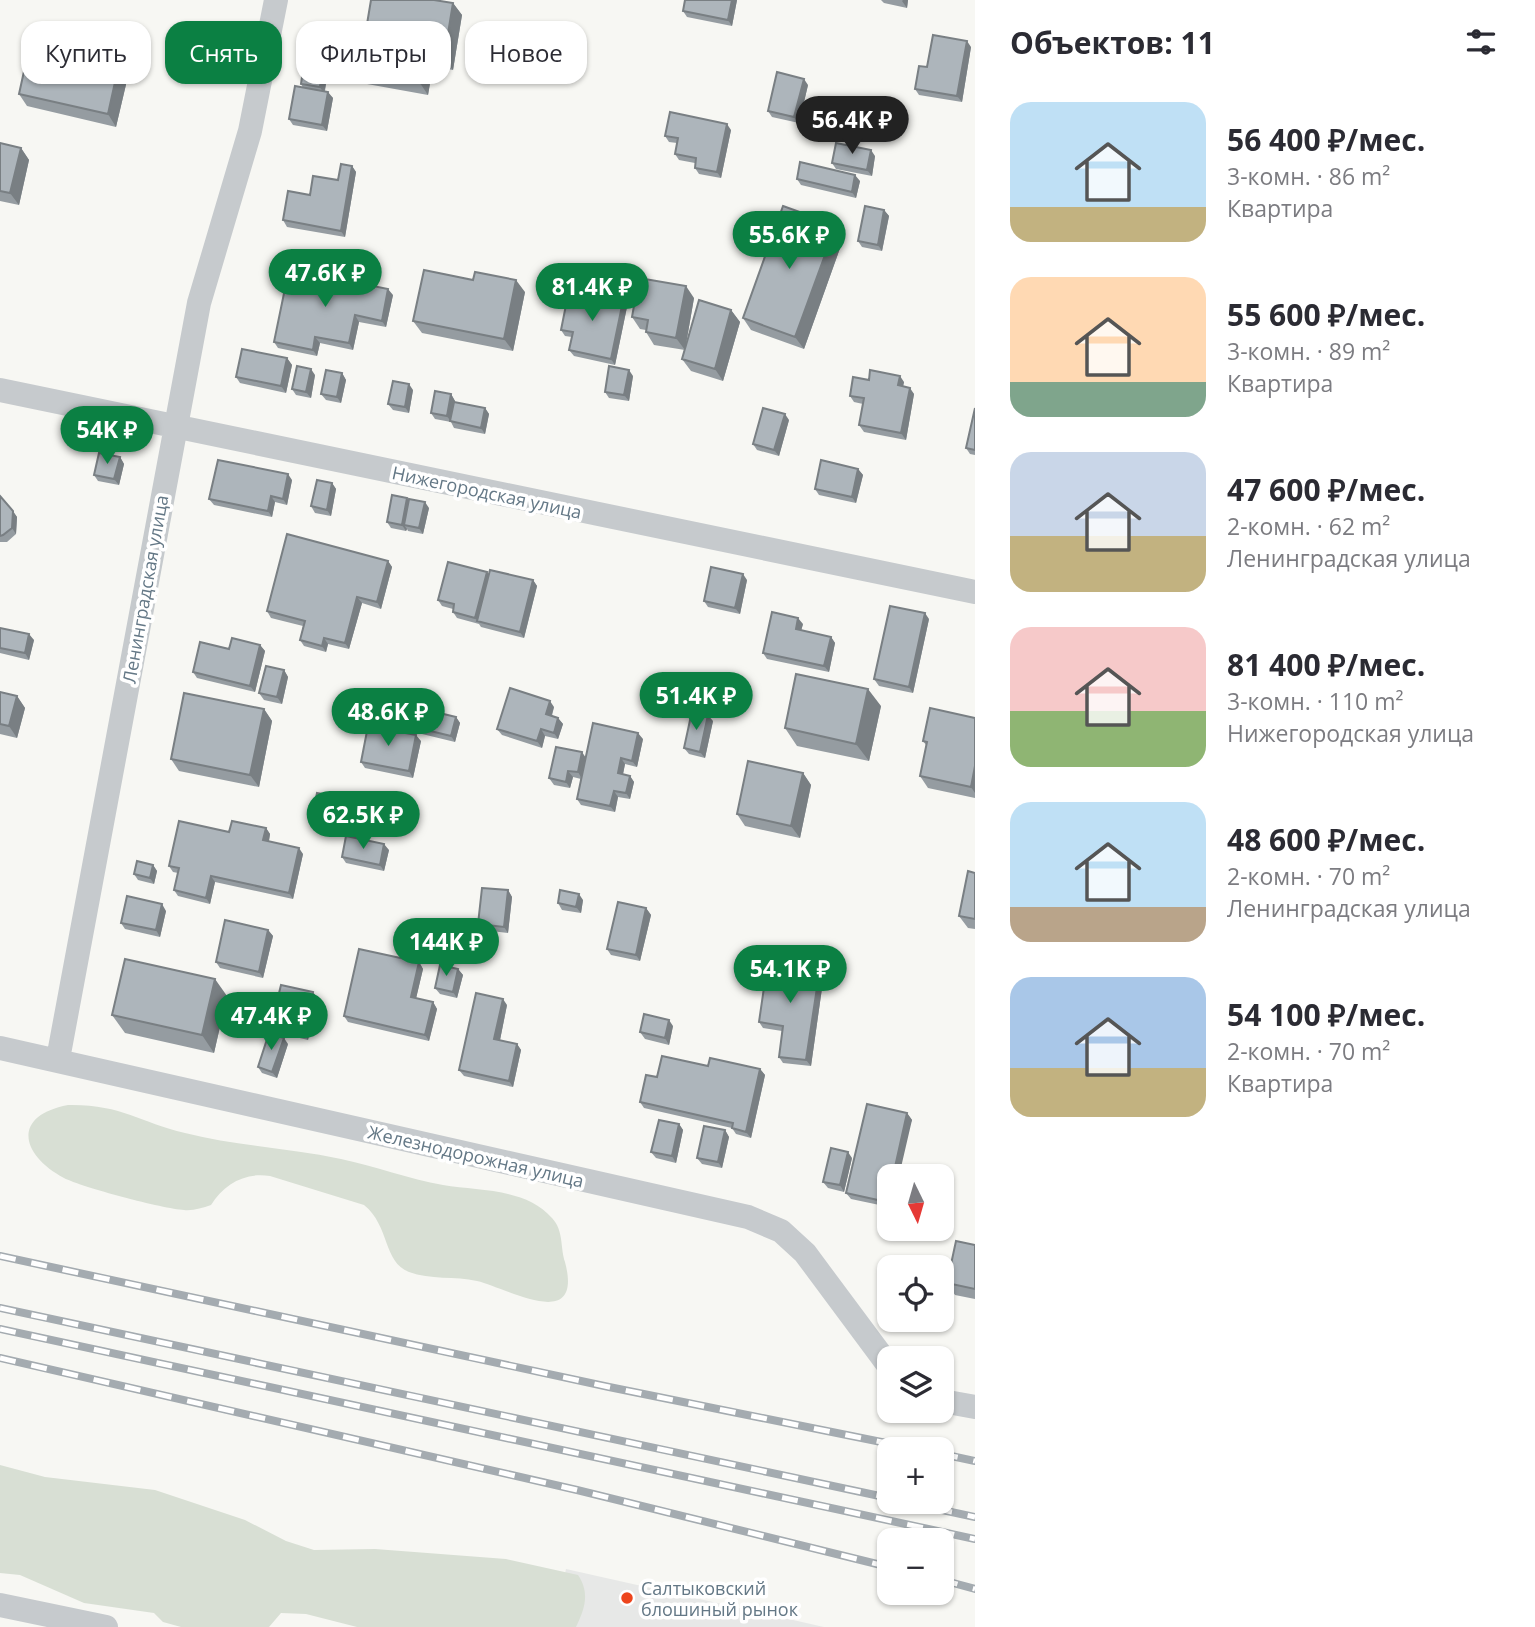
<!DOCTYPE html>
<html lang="ru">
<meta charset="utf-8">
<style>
body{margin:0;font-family:"Open Sans",sans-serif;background:#f7f7f7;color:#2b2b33;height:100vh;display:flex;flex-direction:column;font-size:26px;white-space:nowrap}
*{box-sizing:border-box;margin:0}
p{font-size:23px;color:#7c7c81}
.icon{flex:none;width:38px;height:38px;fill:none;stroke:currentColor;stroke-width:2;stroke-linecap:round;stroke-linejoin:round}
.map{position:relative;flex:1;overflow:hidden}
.side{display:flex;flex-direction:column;background:#fff;width:560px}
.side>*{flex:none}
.top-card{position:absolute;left:21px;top:21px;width:665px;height:63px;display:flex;gap:14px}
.needle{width:46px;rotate:175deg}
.controls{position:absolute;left:877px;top:1164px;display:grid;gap:14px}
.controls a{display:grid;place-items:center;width:77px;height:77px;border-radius:14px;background:#fff;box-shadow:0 2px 5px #0004;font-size:35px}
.price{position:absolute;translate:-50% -60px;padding:0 16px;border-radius:24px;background:#0b8043;color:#fff;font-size:23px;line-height:46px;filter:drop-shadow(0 2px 4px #0008)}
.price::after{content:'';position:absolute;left:50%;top:42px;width:21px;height:16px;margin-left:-10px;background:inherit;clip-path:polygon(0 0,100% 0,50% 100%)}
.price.on{background:#222;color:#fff}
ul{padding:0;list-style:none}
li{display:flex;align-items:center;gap:21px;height:175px;padding:0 35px}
li span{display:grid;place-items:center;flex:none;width:196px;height:140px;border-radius:21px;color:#555}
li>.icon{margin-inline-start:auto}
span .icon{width:84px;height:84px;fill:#fffc;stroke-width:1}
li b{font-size:30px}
h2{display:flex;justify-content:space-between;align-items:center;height:84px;padding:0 35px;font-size:30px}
.pill{padding:0 24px;border-radius:21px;background:#fff;box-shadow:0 2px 5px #0004;font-size:24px;line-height:63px}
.pill.on{background:#0b8043;color:#fff}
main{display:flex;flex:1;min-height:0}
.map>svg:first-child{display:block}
.built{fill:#e7e8e7}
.green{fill:#d8dfd4}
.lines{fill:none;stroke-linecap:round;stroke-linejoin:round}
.street{stroke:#c6cacd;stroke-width:24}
.rail-casing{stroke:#a4abb0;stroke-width:8}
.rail{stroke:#fff;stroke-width:5;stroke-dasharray:16;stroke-linecap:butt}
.wall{fill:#959ca1}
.shaded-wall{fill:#797f83}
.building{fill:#adb5bb;stroke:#797f83;stroke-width:2}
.poi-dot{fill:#ed451d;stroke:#fff;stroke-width:2.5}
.labels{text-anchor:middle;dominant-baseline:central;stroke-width:7;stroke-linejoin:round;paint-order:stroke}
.street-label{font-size:18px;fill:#647886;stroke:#fff}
.poi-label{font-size:18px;fill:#647886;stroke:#fff;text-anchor:start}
</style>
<main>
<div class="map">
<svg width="975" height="1627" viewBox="0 0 975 1627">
<rect width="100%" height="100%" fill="#f7f7f3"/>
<!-- built -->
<path class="built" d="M566 1569 824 1627H553Z"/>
<!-- green -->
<path class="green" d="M68 1105C121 1104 139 1122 185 1133 236 1146 289 1148 341 1159 375 1166 409 1179 443 1185 479 1191 526 1188 552 1218 564 1231 560 1247 565 1262 584 1334 507 1288 477 1281 455 1276 430 1280 409 1272 383 1262 390 1226 364 1205L270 1176C245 1172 224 1184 211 1205 202 1208 193 1211 184 1210 164 1209 81 1187 64 1178 21 1155 11 1116 68 1105Z
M0 1465 45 1477 155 1490 245 1520 286 1541 314 1550 375 1549 506 1559 578 1575C590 1593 585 1608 576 1627H357L306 1614 281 1613 269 1627H181L163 1622 154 1613 84 1603 20 1575 0 1573Z"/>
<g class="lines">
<!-- street -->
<path class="street" d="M0 390 975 592
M0 1048 748 1217 781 1231 805 1253 889 1366
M58 1059 199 303 250 131 276 0
M942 1401 975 1407
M0 1605 106 1627"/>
<defs>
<path id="rail" d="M0 1256 609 1387 916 1449
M0 1308 889 1498
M0 1329 975 1539
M0 1358 577 1490 889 1567
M942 1454 975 1461
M905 1502 975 1517
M942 1580 975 1589"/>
</defs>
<!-- rail casing -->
<use href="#rail" class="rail-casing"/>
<!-- rail -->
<use href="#rail" class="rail"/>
</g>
<!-- wall -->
<path class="wall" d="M737 0 732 26 687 17 683 11Z
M881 0H908L907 8 884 3Z
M453 3 462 15 453 70 433 66 428 95 367 84 359 72Z
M202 39 207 45 200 73 182 69 178 63Z
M971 47 962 102 919 95 915 89 927 67Z
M119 64 128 76 116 127 27 106 19 94Z
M323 66 328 72 325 91 333 98 327 131 293 125 289 119 303 88 301 84Z
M808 85 799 123 772 117 768 111Z
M731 130 721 178 699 174 695 168V163L679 160 675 154 677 143 669 142 665 136Z
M0 143 21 148 29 160 19 205 0 201Z
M875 156 872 176 836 169 832 163Z
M352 166 356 172 345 237 287 227 283 220 338 180Z
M797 179 860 181 856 198 801 185Z
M884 210 889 216 882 251 862 247 858 241Z
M836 225 844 237 804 349 751 330 743 318Z
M525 292 513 351 422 333 413 321Z
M393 295 386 327 359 322 353 350 320 343 317 356 278 348 274 342Z
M694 298 685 350 654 345 646 332V330L640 329 632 317Z
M623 301 627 307 615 365 574 356 569 350 572 337 565 336 561 330Z
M731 310 740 322 723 381 691 371 682 359Z
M287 358 292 365 286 393 240 383 236 377Z
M342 373 346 380 341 403 326 400 321 394Z
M315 375 311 398 296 395 292 389Z
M633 376 629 401 609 398 605 392Z
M869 380 904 382 903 386 914 394 906 440 864 432 859 425 863 404 854 402 850 396Z
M413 390 409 413 393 410 388 404Z
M451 394 455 401V402L485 408 489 414 485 434 454 428 451 422 435 419 431 413Z
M975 408V455L970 454 966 448Z
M789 420 779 456 757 450 753 444Z
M120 457 124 464 119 485 98 481 94 475Z
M858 469 863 475 856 503 819 495 815 489Z
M292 480 287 505 275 502 272 517 214 505 209 499Z
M332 483 336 489 331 516 315 513 311 506Z
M0 496 17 517 16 534 7 542H0Z
M429 508 423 534 408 531 407 529 406 531 391 528 387 522Z
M388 561 392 567 381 609 362 603 349 649 328 644 326 652 304 646 300 640 303 626 271 618 267 611Z
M489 574 533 580 537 586 524 638 481 627 479 624 457 618 453 612V609L442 606 438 600Z
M747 580 740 614 708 607 704 601Z
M929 619 913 693 879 686 874 679Z
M803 624 801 630 831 637 835 643 829 672 767 659 763 653Z
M0 628 34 640 29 660 0 653Z
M260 645 265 651 255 692 197 678 193 672 229 649Z
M284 670 288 677 282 704 264 700 259 693Z
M0 692 17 696 25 708 17 738 0 734Z
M881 706 869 761 797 746 785 728Z
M554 707 552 716 558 718 563 724 558 739 545 736 542 748 502 735 497 729Z
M264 709 272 721 259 787 179 771 171 759Z
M456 717 460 723 455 742 422 734 418 728Z
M975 718V798L928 788 920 776 926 745 923 741Z
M713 721 705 758 689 754 684 748Z
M643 739 637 767 625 764 623 774 630 776 634 782 630 799 618 797 615 812 581 805 577 799 581 779 573 777 570 788 554 785 549 778 586 758Z
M421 741 413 778 365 768 361 762Z
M803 773 811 785 800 838 745 826 737 814Z
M349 805 343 834 316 829 311 823Z
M266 828 270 834 269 841 303 854 293 899 215 882 210 904 178 896 174 890 178 873 173 872 169 866 229 832Z
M389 850 384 871 346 863 342 857Z
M153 865 157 871 154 884 138 880 134 874Z
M975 873V929L968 928 959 916Z
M508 890 512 897 508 933 482 930 478 924Z
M583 900 581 913 562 910 558 903Z
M646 908 651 915 640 961 611 955 607 949Z
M166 911 160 937 125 929 121 923Z
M268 930 273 936 263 978 220 968 216 962Z
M419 962 423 969 416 998 433 1002 437 1009 429 1041 348 1022 344 1016Z
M458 969 463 975 457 998 440 994 435 988Z
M824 974 811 1066 783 1063 779 1057 782 1031 763 1028 759 1022Z
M313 992 317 998 308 1040 275 1032 271 1026Z
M227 996 214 1053 125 1033 112 1015Z
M507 1005 500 1040 517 1044 521 1050 513 1087 464 1076 459 1070Z
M673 1026 669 1045 645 1039 640 1032Z
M288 1044 277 1078 262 1073 258 1067Z
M708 1066 760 1069 765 1075 751 1138 736 1134 732 1128 644 1108 640 1102 657 1077Z
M907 1113 912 1120 889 1176V1207L851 1199 846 1193Z
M679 1124 683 1130 676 1163 656 1158 651 1152Z
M725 1130 729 1137 722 1168 702 1164 697 1158Z
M852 1158 844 1192 828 1188 823 1182Z
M975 1245V1299L955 1295 947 1283Z"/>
<!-- shaded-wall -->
<path class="shaded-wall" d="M732 0H737L732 26 728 20Z
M903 0H908L907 8 902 1Z
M453 3 462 15 453 70 444 58Z
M202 39 207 45 200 73 196 67Z
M967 41 971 47 962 102 957 96Z
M425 54 433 66 428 95 420 83Z
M119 64 128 76 116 127 108 114Z
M323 66 328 72 324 94 320 87Z
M804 79 808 85 799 123 794 117Z
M328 92 333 98 327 131 322 125Z
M727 124 731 130 721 178 717 172Z
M21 148 29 160 19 205 10 193Z
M871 150 875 156 872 176 867 170Z
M352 166 356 172 345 237 341 231Z
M855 175 860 181 856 198 852 192Z
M884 210 889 216 882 251 878 245Z
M836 225 844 237 804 349 795 337Z
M516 280 525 292 513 351 504 339Z
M686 286 694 298 685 350 676 338Z
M388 289 393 295 386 327 382 321Z
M623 301 627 307 615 365 611 359Z
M731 310 740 322 723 381 715 369Z
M355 315 359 322 353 350 349 343Z
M315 337 320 343 317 356 313 350Z
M287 358 292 365 286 393 281 386Z
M311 369 315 375 311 398 306 392Z
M629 370 633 376 629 401 624 395Z
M342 373 346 380 341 403 337 397Z
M900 376 904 382 902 391 898 385Z
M409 384 413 390 409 413 405 407Z
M910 388 914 394 906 440 901 433Z
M451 394 455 401 451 422 447 416Z
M485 408 489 414 485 434 481 428Z
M785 414 789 420 779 456 774 450Z
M120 457 124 464 119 485 114 479Z
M858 469 863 475 856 503 852 497Z
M288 474 292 480 287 505 283 499Z
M332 483 336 489 331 516 327 510Z
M271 496 275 502 272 517 268 511Z
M407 498 412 505 404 525 407 529 406 531 402 525Z
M425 502 429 508 423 534 419 528Z
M13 511 17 517 16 534 12 528Z
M388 561 392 567 381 609 377 602Z
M487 572 492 578 478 621 475 618Z
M743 574 747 580 740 614 735 608Z
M533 580 537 586 524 638 520 632Z
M357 597 362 603 349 649 345 643Z
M925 613 929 619 913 693 909 687Z
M798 618 803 624 800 635 796 629Z
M29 634 34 640 29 660 25 653Z
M831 637 835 643 829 672 824 666Z
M324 638 328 644 326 652 322 646Z
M260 645 265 651 255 692 250 686Z
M284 670 288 677 282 704 277 697Z
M868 689 881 706 869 761 856 744Z
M17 696 25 708 17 738 9 726Z
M550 701 554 707 550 720 546 714Z
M264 709 272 721 259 787 250 775Z
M708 715 713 721 705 758 700 752Z
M456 717 460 723 455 742 451 736Z
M558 718 563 724 558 739 554 733Z
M541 729 545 736 542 748 537 741Z
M638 733 643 739 637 767 632 761Z
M416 735 421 741 413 778 409 771Z
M582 752 586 758 582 779 578 772Z
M621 758 625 764 622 779 618 773Z
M975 766V793L971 787Z
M568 771 573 777 570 788 566 782Z
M803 773 811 785 800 838 791 826Z
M630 776 634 782 630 799 626 793Z
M614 791 618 797 615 812 610 806Z
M344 798 349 805 343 834 338 828Z
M266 828 270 834 268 846 263 840Z
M384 844 389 850 384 871 380 865Z
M299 848 303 854 293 899 289 893Z
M153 865 157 871 154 884 150 878Z
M211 876 215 882 210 904 206 898Z
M508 890 512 897 508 933 504 927Z
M579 894 583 900 581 913 576 907Z
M162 904 166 911 160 937 156 930Z
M646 908 651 915 640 961 636 955Z
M268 930 273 936 263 978 259 972Z
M419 962 423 969 415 1003 411 997Z
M820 968 824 974 811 1066 806 1060Z
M458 969 463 975 457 998 453 992Z
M215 979 227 996 214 1053 202 1035Z
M313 992 317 998 308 1040 304 1033Z
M503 999 507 1005 499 1045 494 1039Z
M433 1002 437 1009 429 1041 425 1035Z
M669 1020 673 1026 669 1045 665 1038Z
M284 1038 288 1044 277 1078 272 1072Z
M517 1044 521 1050 513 1087 509 1081Z
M760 1069 765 1075 751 1138 746 1132Z
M907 1113 912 1120 899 1176H893Z
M679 1124 683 1130 676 1163 672 1156Z
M725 1130 729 1137 722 1168 718 1162Z
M848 1152 852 1158 844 1192 840 1185Z"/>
<!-- building -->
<path class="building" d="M371 0H434L453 3 444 58 425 54 420 83 359 72Z
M685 0H732L728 20 683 11Z
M184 35 202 39 196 67 178 63Z
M933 35 967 41 957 96 915 89 919 66 927 67Z
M30 44 119 64 108 114 19 94Z
M304 63 323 66 320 87 301 84Z
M777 72 804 79 794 117 768 111Z
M295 86 328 92 322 125 289 119Z
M670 112 727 124 717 172 695 168 696 158 675 154 678 138 665 136Z
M0 143 21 148 10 193 0 191Z
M836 143 871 150 867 170 832 163Z
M800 162 855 175 852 192 797 179Z
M341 164 352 166 341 231 283 220 288 191 310 195 313 176 338 180Z
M783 206 836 225 795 337 743 318Z
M865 206 884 210 878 245 858 241Z
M289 269 388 289 382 321 355 315 349 343 315 337 313 350 274 342Z
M424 270 473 280 475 272 516 280 504 339 413 321Z
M639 278 686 286 676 338 646 332 648 320 632 317Z
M569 290 623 301 611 359 569 350 573 332 561 330Z
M699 300 731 310 715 369 682 359Z
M242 349 287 358 281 386 236 377Z
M297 366 311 369 306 392 292 389Z
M609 366 629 370 624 395 605 392Z
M326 370 342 373 337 397 321 394Z
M870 370 900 376 898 385 910 388 901 433 859 425 864 398 850 396 853 377 869 380Z
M393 381 409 384 405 407 388 404Z
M435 391 451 394 447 416 431 413Z
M454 402 485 408 481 428 450 421Z
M763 408 785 414 774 450 753 444Z
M975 408V450L966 448Z
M99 453 120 457 114 479 94 475Z
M218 460 288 474 283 499 271 496 268 511 209 499Z
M821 460 858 469 852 497 815 489Z
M317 480 332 483 327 510 311 506Z
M392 495 407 498 402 525 387 522Z
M0 496 13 511 12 528 3 535 0 536Z
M409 499 425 502 419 528 404 525Z
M287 534 388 561 377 602 357 597 345 643 324 638 322 646 300 640 305 621 267 611Z
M448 562 487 572 475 618 453 612 454 604 438 600Z
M711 567 743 574 735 608 704 601Z
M490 570 533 580 520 632 477 621Z
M890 606 925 613 909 687 874 679Z
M772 612 798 618 796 629 831 637 824 666 763 653Z
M0 628 29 634 25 653 0 648Z
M232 638 260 645 250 686 193 672 200 642 229 649Z
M266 666 284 670 277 697 259 693Z
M796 674 868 689 856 744 785 728Z
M510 688 550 701 546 714 558 718 554 733 541 729 537 741 497 729Z
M0 692 17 696 9 726 0 724Z
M184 693 264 709 250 775 171 759Z
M930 708 975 718V766L971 787 920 776 927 742 923 741Z
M423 709 456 717 451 736 418 728Z
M692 711 708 715 700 752 684 748Z
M593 723 638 733 632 761 621 758 618 773 630 776 626 793 614 791 610 806 577 799Z
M368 726 416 735 409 771 361 762Z
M556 747 582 752 578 772 568 771 566 782 549 778Z
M748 761 803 773 791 826 737 814Z
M317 793 344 798 338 828 311 823Z
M179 821 229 832 232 821 266 828 263 840 299 848 289 893 211 876 206 898 174 890 179 868 169 866Z
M346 836 384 844 380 865 342 857Z
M137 861 153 865 150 878 134 874Z
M968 871 975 873V919L959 916Z
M482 888 508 890 504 927 478 924Z
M560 890 579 894 576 907 558 903Z
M127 896 162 904 156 930 121 923Z
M618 902 646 908 636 955 607 949Z
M225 920 268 930 259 972 216 962Z
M359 949 419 962 411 997 433 1002 425 1035 344 1016Z
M125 959 215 979 202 1035 112 1015Z
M768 960 820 968 806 1060 779 1057 783 1026 759 1022Z
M440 965 458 969 453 992 435 988Z
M281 985 313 992 304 1033 271 1026Z
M476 993 503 999 494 1039 517 1044 509 1081 459 1070Z
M644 1014 669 1020 665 1038 640 1032Z
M269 1033 284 1038 272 1072 258 1067Z
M662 1056 708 1066 710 1058 760 1069 746 1132 732 1128 733 1123 640 1102 646 1075 657 1077Z
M867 1104 907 1113 893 1176H889V1195L887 1202 846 1193Z
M659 1120 679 1124 672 1156 651 1152Z
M704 1126 725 1130 718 1162 697 1158Z
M831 1148 848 1152 840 1185 823 1182Z
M956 1241 975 1245V1289L947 1283Z"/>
<!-- markers -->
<circle class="poi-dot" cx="627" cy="1598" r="7"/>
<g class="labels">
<!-- street labels -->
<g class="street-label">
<text transform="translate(487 492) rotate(12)">Нижегородская улица</text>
<text transform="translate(145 589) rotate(-80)">Ленинградская улица</text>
<text transform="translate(476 1156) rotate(13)">Железнодорожная улица</text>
</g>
<!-- poi labels -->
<g class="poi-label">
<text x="641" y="1588">Салтыковский<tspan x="641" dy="21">блошиный рынок</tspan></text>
</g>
</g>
</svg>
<div class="controls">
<a><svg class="needle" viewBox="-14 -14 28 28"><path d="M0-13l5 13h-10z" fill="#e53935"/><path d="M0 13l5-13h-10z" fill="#7c7c81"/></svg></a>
<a><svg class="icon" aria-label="locate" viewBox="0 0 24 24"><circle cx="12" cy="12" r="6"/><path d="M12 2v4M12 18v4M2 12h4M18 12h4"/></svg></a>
<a><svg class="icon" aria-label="layers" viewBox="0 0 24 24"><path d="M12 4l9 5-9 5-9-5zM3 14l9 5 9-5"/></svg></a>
<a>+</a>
<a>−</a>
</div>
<b class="price on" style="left:852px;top:156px">56.4K ₽</b>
<b class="price" style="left:789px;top:271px">55.6K ₽</b>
<b class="price" style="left:325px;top:309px">47.6K ₽</b>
<b class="price" style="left:592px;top:323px">81.4K ₽</b>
<b class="price" style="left:107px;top:466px">54K ₽</b>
<b class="price" style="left:696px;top:732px">51.4K ₽</b>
<b class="price" style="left:388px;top:748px">48.6K ₽</b>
<b class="price" style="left:363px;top:851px">62.5K ₽</b>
<b class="price" style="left:446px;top:978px">144K ₽</b>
<b class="price" style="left:790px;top:1005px">54.1K ₽</b>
<b class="price" style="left:271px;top:1052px">47.4K ₽</b>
<div class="top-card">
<a class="pill">Купить</a>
<a class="pill on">Снять</a>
<a class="pill">Фильтры</a>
<a class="pill">Новое</a>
</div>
</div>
<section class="side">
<h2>Объектов: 11<svg class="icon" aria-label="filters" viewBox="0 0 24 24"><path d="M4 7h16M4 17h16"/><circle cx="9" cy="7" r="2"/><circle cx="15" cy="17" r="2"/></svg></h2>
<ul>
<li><span style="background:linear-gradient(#bfe0f5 75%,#c2b280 0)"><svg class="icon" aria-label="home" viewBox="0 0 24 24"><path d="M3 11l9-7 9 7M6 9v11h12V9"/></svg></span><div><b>56 400 ₽/мес.</b><p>3-комн. · 86 m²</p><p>Квартира</p></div></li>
<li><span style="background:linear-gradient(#ffd9b3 75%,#7fa58c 0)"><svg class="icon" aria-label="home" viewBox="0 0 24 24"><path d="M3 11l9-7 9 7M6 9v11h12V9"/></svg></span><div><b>55 600 ₽/мес.</b><p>3-комн. · 89 m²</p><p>Квартира</p></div></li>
<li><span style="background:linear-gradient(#c9d6e8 60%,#c2b280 0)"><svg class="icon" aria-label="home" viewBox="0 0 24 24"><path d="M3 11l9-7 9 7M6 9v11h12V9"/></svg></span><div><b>47 600 ₽/мес.</b><p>2-комн. · 62 m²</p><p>Ленинградская улица</p></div></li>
<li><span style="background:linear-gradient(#f6c9c9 60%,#8fb573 0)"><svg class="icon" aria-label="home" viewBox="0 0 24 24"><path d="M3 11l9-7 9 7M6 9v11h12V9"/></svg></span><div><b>81 400 ₽/мес.</b><p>3-комн. · 110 m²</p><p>Нижегородская улица</p></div></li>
<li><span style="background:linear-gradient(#bfe0f5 75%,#b9a48a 0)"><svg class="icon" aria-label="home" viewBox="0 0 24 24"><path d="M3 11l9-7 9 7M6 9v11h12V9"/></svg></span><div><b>48 600 ₽/мес.</b><p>2-комн. · 70 m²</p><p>Ленинградская улица</p></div></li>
<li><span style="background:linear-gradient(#a9c7e8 65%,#c2b280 0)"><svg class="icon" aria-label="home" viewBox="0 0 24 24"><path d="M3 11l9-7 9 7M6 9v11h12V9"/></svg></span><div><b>54 100 ₽/мес.</b><p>2-комн. · 70 m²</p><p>Квартира</p></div></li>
</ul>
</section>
</main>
